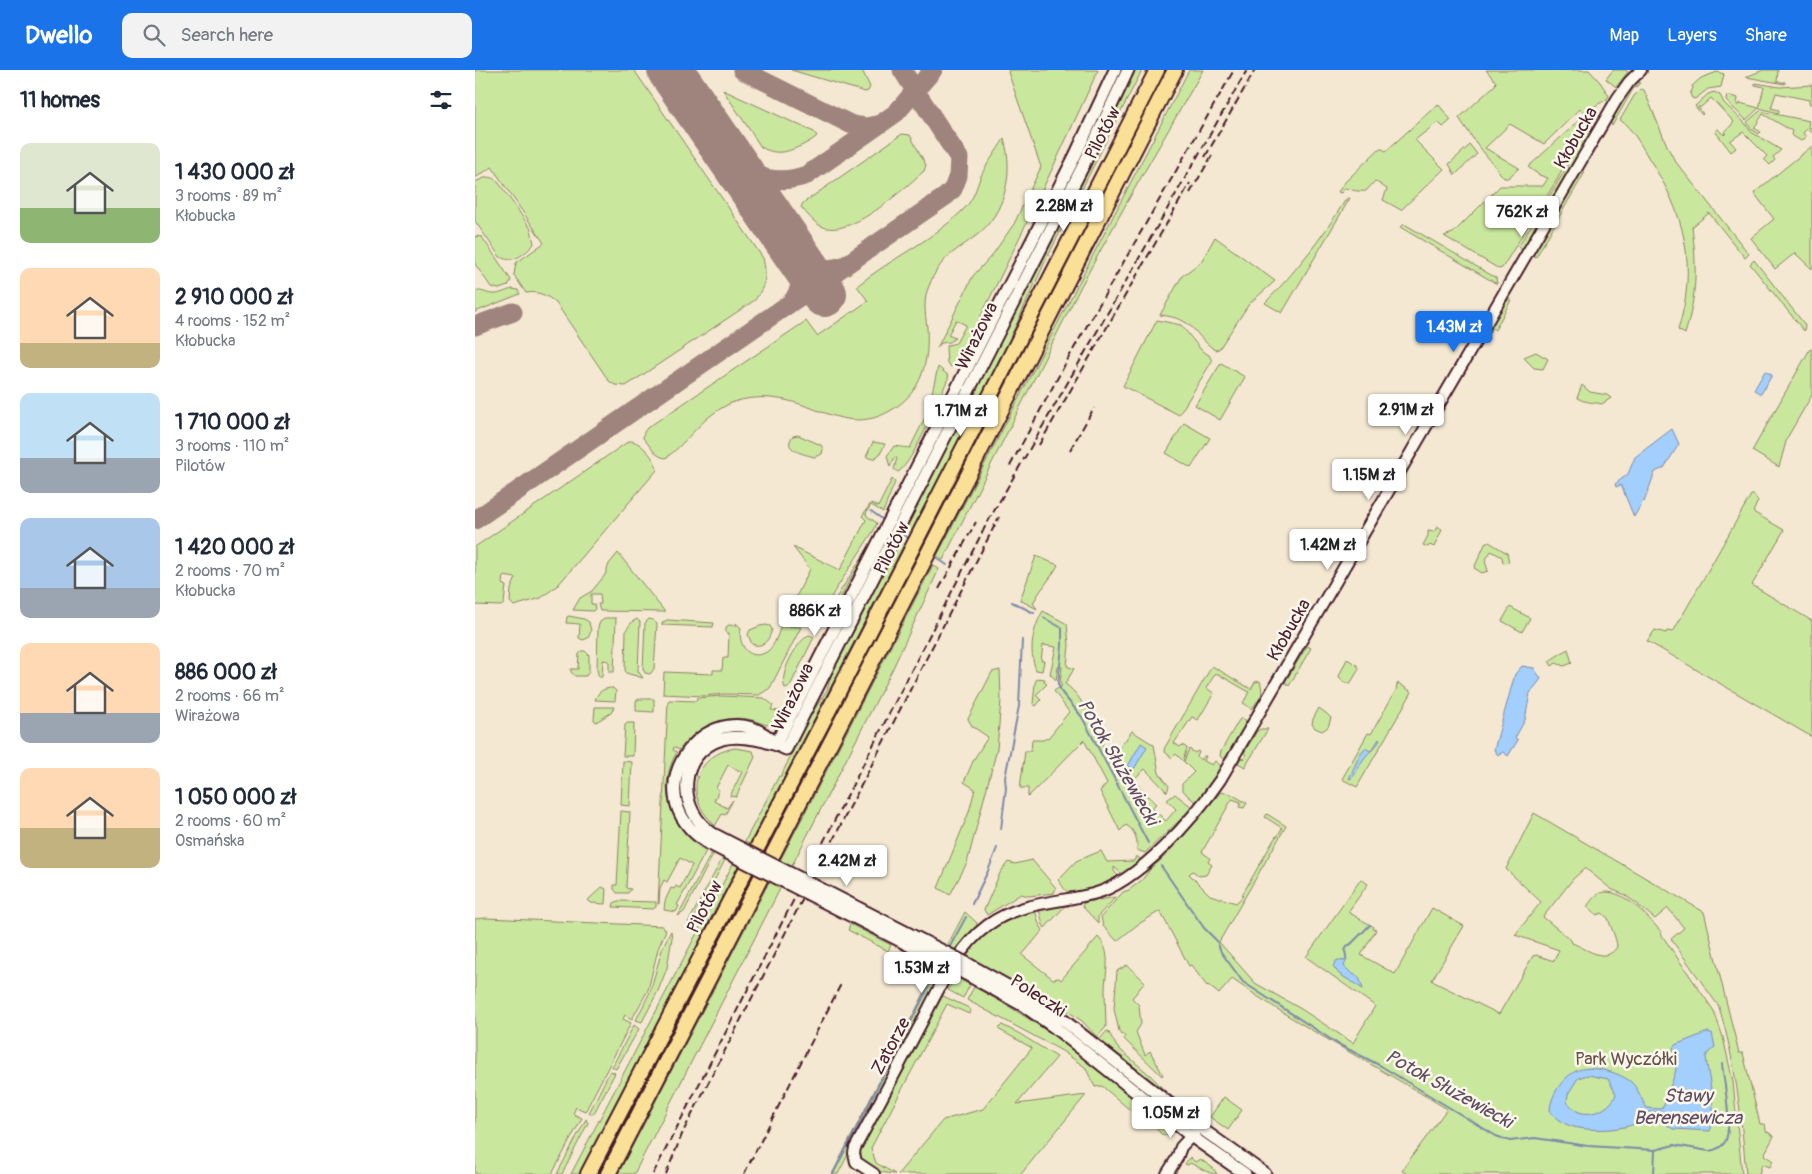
<!DOCTYPE html>
<meta charset="utf-8">
<style>
body{margin:0;font-family:Pangolin,sans-serif;background:#f2f2f3;color:#1f2937;height:100vh;display:flex;flex-direction:column;font-size:19px;white-space:nowrap}
*{box-sizing:border-box;margin:0}
p{font-size:16px;color:#747a83}
.icon{flex:none;width:28px;height:28px;fill:none;stroke:currentColor;stroke-width:2;stroke-linecap:round;stroke-linejoin:round}
.map{position:relative;flex:1;overflow:hidden}
.side{display:flex;flex-direction:column;background:#fff;width:475px}
.side>*{flex:none}
.price{position:absolute;translate:-50% -42px;padding:0 11px;border-radius:5px;background:#fff;color:#222;font-size:16px;line-height:32px;filter:drop-shadow(0 1px 2px #0008)}
.price::after{content:'';position:absolute;left:50%;top:30px;width:15px;height:11px;margin-left:-8px;background:inherit;clip-path:polygon(0 0,100% 0,50% 100%)}
.price.selected{background:#1a73e8;color:#fff}
ul{padding:0;list-style:none}
li{display:flex;align-items:center;gap:15px;height:125px;padding:0 20px}
li span{display:grid;place-items:center;flex:none;width:140px;height:100px;border-radius:10px;color:#555}
li>.icon{margin-inline-start:auto}
span .icon{width:60px;height:60px;fill:#fffc;stroke-width:1}
li b{font-size:21px}
h2{display:flex;justify-content:space-between;align-items:center;height:60px;padding:0 20px;font-size:21px}
header{display:flex;align-items:center;gap:30px;box-sizing:border-box;height:70px;padding:0 25px;background:#1a73e8;color:#fff}
header strong{font-size:24px}
nav{display:flex;gap:28px;margin-inline-start:auto;font-size:18px}
.search{width:350px;height:45px;background:#f2f2f3;display:flex;align-items:center;gap:12px;box-sizing:border-box;padding:0 18px;border-radius:10px;color:#747a83;font-size:19px}
main{display:flex;flex:1;min-height:0}
.map>svg:first-child{display:block}
.green{fill:#cae79e;stroke:#8a8364}
.water{fill:#a2cffd;stroke:#7f89a9;fill-rule:evenodd}
.lines{fill:none;stroke-linecap:round;stroke-linejoin:round}
.stream{stroke:#7f89a9;stroke-width:2}
.taxiway{stroke:#9f847e;stroke-width:19}
.runway{stroke:#9f847e;stroke-width:46}
.tertiary-casing{stroke:#4a1f2b;stroke-width:14}
.secondary-casing{stroke:#4a1f2b;stroke-width:15}
.motorway-casing{stroke:#4a1f2b;stroke-width:18}
.tertiary{stroke:#fbf7ec;stroke-width:10}
.secondary{stroke:#fbf7ec;stroke-width:11}
.motorway{stroke:#f9e096;stroke-width:14}
.rail{stroke:#4a1f2b;stroke-width:2;stroke-dasharray:8 4;stroke-linecap:butt}
.secondary-bridge-casing{stroke:#4a1f2b;stroke-width:15;stroke-linecap:butt}
.secondary-bridge{stroke:#fbf7ec;stroke-width:11}
.labels{text-anchor:middle;dominant-baseline:central;stroke-width:5;stroke-linejoin:round;paint-order:stroke}
.street-label{font-size:18px;fill:#4a1f2b;stroke:#fbf7ec}
.park-label{font-size:18px;fill:#6a5148;stroke:#fbf7ec}
.water-label{font-size:19px;font-style:italic;fill:#604b60;stroke:#fbf7ec}
</style>
<header>
<strong>Dwello</strong>
<div class="search"><svg class="icon" aria-label="search" viewBox="0 0 24 24"><circle cx="10" cy="10" r="6"/><path d="M15 15l6 6"/></svg>Search here</div>
<nav><a>Map</a><a>Layers</a><a>Share</a></nav>
</header>
<main>
<section class="side">
<h2>11 homes<svg class="icon" aria-label="filters" viewBox="0 0 24 24"><path d="M4 7h16M4 17h16"/><circle cx="9" cy="7" r="2"/><circle cx="15" cy="17" r="2"/></svg></h2>
<ul>
<li><span style="background:linear-gradient(#dfe7d0 65%,#8fb573 0)"><svg class="icon" aria-label="home" viewBox="0 0 24 24"><path d="M3 11l9-7 9 7M6 9v11h12V9"/></svg></span><div><b>1 430 000 zł</b><p>3 rooms · 89 m²</p><p>Kłobucka</p></div></li>
<li><span style="background:linear-gradient(#ffd9b3 75%,#c2b280 0)"><svg class="icon" aria-label="home" viewBox="0 0 24 24"><path d="M3 11l9-7 9 7M6 9v11h12V9"/></svg></span><div><b>2 910 000 zł</b><p>4 rooms · 152 m²</p><p>Kłobucka</p></div></li>
<li><span style="background:linear-gradient(#bfe0f5 65%,#9aa5b1 0)"><svg class="icon" aria-label="home" viewBox="0 0 24 24"><path d="M3 11l9-7 9 7M6 9v11h12V9"/></svg></span><div><b>1 710 000 zł</b><p>3 rooms · 110 m²</p><p>Pilotów</p></div></li>
<li><span style="background:linear-gradient(#a9c7e8 70%,#9aa5b1 0)"><svg class="icon" aria-label="home" viewBox="0 0 24 24"><path d="M3 11l9-7 9 7M6 9v11h12V9"/></svg></span><div><b>1 420 000 zł</b><p>2 rooms · 70 m²</p><p>Kłobucka</p></div></li>
<li><span style="background:linear-gradient(#ffd9b3 70%,#9aa5b1 0)"><svg class="icon" aria-label="home" viewBox="0 0 24 24"><path d="M3 11l9-7 9 7M6 9v11h12V9"/></svg></span><div><b>886 000 zł</b><p>2 rooms · 66 m²</p><p>Wirażowa</p></div></li>
<li><span style="background:linear-gradient(#ffd9b3 60%,#c2b280 0)"><svg class="icon" aria-label="home" viewBox="0 0 24 24"><path d="M3 11l9-7 9 7M6 9v11h12V9"/></svg></span><div><b>1 050 000 zł</b><p>2 rooms · 60 m²</p><p>Osmańska</p></div></li>
</ul>
</section>
<div class="map">
<svg width="1337" height="1104" viewBox="0 0 1337 1104">
<rect width="100%" height="100%" fill="#f4e8d2"/>
<filter id="ink" filterUnits="userSpaceOnUse"><feTurbulence type="fractalNoise" baseFrequency=".02" numOctaves="2"/><feDisplacementMap in="SourceGraphic" scale="10" xChannelSelector="R" yChannelSelector="G"/><feConvolveMatrix kernelMatrix="1 2 1 2 8 2 1 2 1" color-interpolation-filters="sRGB"/></filter>
<g filter="url(#ink)">
<!-- green -->
<path class="green" d="M0 0H159L288 188C292 207 291 214 280 230L151 316 140 315 134 311 81 233C72 225 63 221 51 223L39 205 41 193 69 173 17 97 0 108Z
M316 0H387L395 17 393 21 390 22Z
M534 0H623C586 81 548 162 508 242 501 256 488 290 476 297L472 293 471 278 473 275 481 273 491 255 481 250 473 265 480 268 475 272 466 273 462 278 498 206 518 184 539 154 566 97 533 2Z
M658 0H667L570 192 535 268 436 463 429 458 456 409 506 310Z
M714 0H728L656 125 606 216 468 490 462 486 463 484Z
M1011 0H1114L1125 12 1134 26 1132 29 1108 43 1105 39 1069 74 1035 54 1010 78 1044 98 1033 108H1029L999 70 984 48 1020 15 1021 12Z
M1138 0H1151L1153 2 1141 17 1131 9Z
M1288 0H1303L1302 12H1310V14L1271 7Z
M1242 2 1249 4 1246 17 1233 19 1220 29 1217 28 1215 24 1218 18 1217 16 1226 8Z
M1161 12 1166 13 1158 19 1137 56 1135 50 1151 23Z
M1280 13 1305 17 1337 15V34H1334V30L1301 23 1296 38 1304 40V43L1284 38 1271 50 1251 31 1252 25 1263 28 1262 35H1265V33L1284 38 1289 17 1280 15Z
M1166 19 1169 20 1193 78 1200 91 1274 184 1270 188 1234 143 1217 157C1222 197 1222 225 1210 264L1203 260C1223 195 1210 143 1173 87 1166 75 1157 58 1145 50L1159 26Z
M248 20 339 62 342 66C338 70 333 72 328 75 313 82 301 86 286 77Z
M1239 22 1245 25 1249 33 1270 53 1276 62 1306 80 1298 87 1300 90 1295 95 1289 89 1292 86 1268 62 1255 71 1261 78 1256 82 1240 61 1243 59 1249 65 1251 63 1250 62 1259 52 1236 28 1226 37H1223L1228 44 1227 45 1220 36 1233 24Z
M963 34 976 50 968 57 963 52 940 70 969 99 926 140 908 130 912 119 900 111 891 121C884 122 877 120 870 118L866 123 863 122 870 112 905 78 911 81Z
M1285 41 1334 51 1333 57 1337 58 1336 63 1332 59 1328 63 1331 67 1326 71 1316 65 1317 61 1288 44 1279 58 1286 62 1284 64 1277 60 1272 52Z
M1106 49 1112 53 1096 80 1083 108 1027 198 1024 199 969 166 978 163 1025 116H1068L1073 108 1064 105 1053 97Z
M1117 54V62L1047 180 1043 177 1090 100 1098 82 1113 56Z
M427 64 435 65 451 95 449 101C428 119 375 170 346 156 338 152 332 144 326 137L328 133Z
M529 69C539 102 531 142 502 165 480 182 465 187 454 216 448 229 450 243 452 257 454 292 448 322 415 341 383 359 359 346 328 335 305 327 277 324 254 334 224 349 216 369 191 388 181 388 175 375 168 368L169 362 172 358 331 251 342 266 393 231 382 216C416 188 459 170 490 138 499 128 501 119 505 108 511 94 522 81 529 69Z
M995 75 1002 84 980 105 974 94Z
M1337 76V199L1320 183 1300 199 1276 168 1299 149 1279 123Z
M1107 102H1110L1061 187 1057 185 1103 104Z
M12 107 18 108 24 113 56 159 59 174C50 184 38 194 25 187L0 151V112Z
M875 128 807 243 790 233C821 201 848 167 871 129Z
M928 155H931L1021 208 1022 214 925 157Z
M0 166 7 167 36 210 33 216 24 219 16 217 0 194Z
M740 167 800 211 774 234 744 279 740 280C716 263 721 249 685 245L707 206 726 192Z
M1279 190 1330 255 1329 261 1275 194Z
M38 219 43 220 45 224 0 242V221C7 220 10 223 17 224 25 225 31 220 38 219Z
M1033 230H1036L1020 260 1017 258 1009 272 1012 263 1029 233Z
M682 250 706 255 727 281 734 285 737 291 704 345 648 316Z
M1335 279 1337 280V325L1312 368 1304 397 1277 381Z
M1061 282 1073 289 1068 299 1059 298 1050 289 1049 287Z
M746 293 770 307 745 350 720 335Z
M463 297 474 306C467 323 437 395 423 402L419 399 422 388 420 387 415 397 412 386 419 376 435 378 452 344Z
M1107 315 1115 322 1132 325 1136 328 1127 334C1118 332 1111 333 1102 328Z
M709 353 735 368 716 398 691 383Z
M323 365 346 375 348 379 347 384 339 387C329 384 306 380 318 366Z
M154 371C165 370 181 389 182 400L83 515 66 528 39 536 35 532 36 519 41 508 28 506 27 514 31 516 29 534 26 536 0 535V477Z
M398 372 410 374 405 384 398 389 391 387Z
M417 409 420 412 408 442 396 435 391 443 392 446 402 453 399 460 359 522 348 543H333L331 546 342 547 343 550C333 549 321 550 314 541L335 499 318 477 365 500 391 450 387 446 396 433 403 437Z
M1276 425H1279L1283 431 1278 442 1309 460 1277 515 1337 551V667L1172 571 1180 560 1191 563 1192 561 1198 562Z
M962 457 967 460 959 477 955 475 953 477 948 475 953 466V461L959 462Z
M403 462 394 481 375 509 358 543 350 549 364 523Z
M423 469 429 474 409 514 104 1104H96L304 706H306L331 653 352 620 359 595 412 492 413 491Z
M1011 472H1014L1032 483 1034 492 1028 493 1027 487 1016 481 1010 491 1013 501 1007 503 999 498Z
M143 483 190 542 125 541 123 534H126L125 524H116V534H119L120 539 118 541 98 540 105 528 117 521 130 505 134 494Z
M561 486 583 495C576 509 565 519 558 533L562 539 545 530Z
M458 495 464 499 417 600 159 1104H143Z
M1035 537 1055 548 1047 562 1027 551Z
M568 541 592 554 594 575 592 596 599 599 590 614C610 626 625 670 635 691L657 661 679 675 684 703 694 716 692 722 670 699 658 710 681 734 677 738 691 751 701 739 692 730 700 724 717 737V740L706 749 670 783 662 780C663 770 660 760 651 755L645 761 625 721 632 713 609 670 553 727V718H545L550 681H556L557 670H568L574 667 594 642 579 621 587 616 585 613 587 597H583L581 610 575 604 581 577 568 575 566 591H569L567 601 561 600C553 580 558 558 568 541Z
M94 546 109 549 114 552 116 561 113 568 108 570 104 568 105 554 91 553 92 547Z
M131 548H141L139 602H134V591L128 590 127 607H124L122 600 123 557 125 552Z
M162 549 165 552 163 601 168 608 151 603 150 600 151 560 157 552Z
M174 549 178 550 182 554 179 599 175 604 170 603 168 599 170 553Z
M192 550 239 553 238 557 187 555 188 552Z
M261 553 266 558C262 575 275 593 293 581 300 575 303 564 306 556L326 557 295 618 284 625 248 624 229 626 188 624 189 602 238 604V600H247L248 588H253L254 563H251V557L254 555 261 556Z
M291 555 295 556 297 559C295 569 288 579 277 574L273 565 275 560 285 556Z
M334 565 339 567 315 616 310 618C303 605 322 571 334 565Z
M832 576 836 578 814 616 810 612Z
M1093 579 1097 593 1089 596 1081 593 1077 596 1074 591Z
M107 581H110L114 585V601L111 606H100L96 602V599H103L104 584Z
M872 589 882 595 884 599 875 614 867 611 864 606Z
M737 596 776 619 780 612 785 611C790 628 784 627 777 639L768 633 774 622 741 603 731 618 739 623 723 650 717 647 699 673 705 677 707 675 712 678 708 691 701 684 697 688 690 682 689 679Z
M525 600 526 630 522 679 492 793 475 825 463 818 494 742 500 719 489 712 499 689 513 667 497 656 493 649 517 602Z
M562 608 570 609 569 612 572 614 561 625 566 630 561 636 558 634 560 613Z
M923 613 937 622 882 717 867 709 893 663 896 664 922 618 921 617Z
M138 618 141 621 140 631 120 630C123 621 129 618 138 618Z
M247 626 289 628 298 635 296 640 304 641 298 652 292 655C287 654 282 651 277 650 249 643 220 658 204 680L199 677 198 680 202 682C180 718 197 761 231 781L202 835 204 836 201 842 189 840 190 831 196 818 199 819 201 816 205 818 217 795 205 788 192 812 189 810 185 818 184 834H183L193 632 194 630 221 631 222 628Z
M164 629H179V642L161 641V631Z
M120 637H139L136 643 121 652 119 650Z
M844 638 852 644 856 648 853 657 847 661 840 658 837 654 838 649Z
M767 648 772 651 751 688 748 689 745 686 746 681 764 650Z
M152 653H159L158 686H148L150 655Z
M786 659H793L770 697 763 693 766 688 769 689 771 685 769 683 782 661Z
M260 678 278 681 280 687 261 727 255 726 267 702 253 695 241 718 244 720 239 731 252 738 258 730 250 745 247 744 240 756C234 749 227 742 224 733 213 706 233 682 260 678Z
M714 679 720 683 722 681 724 682 722 687 726 690 729 686H731L729 691 737 695 740 691 746 696 736 715 722 733 713 726 707 719V714L719 702 709 692Z
M148 691 157 692 155 736 146 735Z
M746 722 756 724 772 733 769 738 764 737 766 732 757 729 727 782 735 788 733 792 737 795 731 805 724 806 718 801 714 804 735 825 761 833 768 826 767 825 801 766 802 767 807 758 790 747 792 744 811 756 744 872 780 913 826 939 878 973 900 936 831 887 886 809 893 814 873 842 899 857 898 859 901 860 886 885 920 904 957 838 989 856 957 910 959 912 1024 944 1058 886 1061 885 1079 891 1084 880 1040 865 1066 832 1031 799 1059 743 1229 842 1264 983H1268L1285 1054H1290L1291 1061 1299 1066 1289 1085 1298 1091 1295 1097 1287 1094 1284 1104H1271C1266 1044 1261 992 1243 934H1242L1196 869 1209 858 1193 838 1180 849 1162 834 1150 825 1136 819 1110 798 1098 809 1068 847 1096 870 1097 873C1111 878 1130 895 1142 877 1142 869 1135 856 1133 848L1127 843 1122 845 1112 837C1115 832 1119 826 1125 823 1147 816 1175 849 1187 863L1186 864 1239 941 1248 967 1258 1012 1267 1104H932L927 1100 972 1039C900 995 825 957 757 909L744 924 733 915 732 916 716 895 714 896 685 841 662 855 642 871 628 856 626 847 648 822 654 820 667 810 677 797 685 791Z
M146 741 155 742 151 818 156 819 153 823H142L139 819V815H142Z
M626 781 632 792 659 791 661 786 667 790 648 805 639 797V801L643 806V808C634 813 603 828 593 822 589 820 586 813 583 810L601 791Z
M236 784 238 785 209 842 203 846Z
M247 789 250 790 223 841 219 849 213 853Z
M557 790 581 818 579 823 554 826 546 824 512 845 509 840 525 803 533 792 540 794Z
M127 817 131 819 130 834 116 833 113 830Z
M641 827 623 846V853L607 836 609 833 612 832Z
M143 831 181 832V837L178 839 138 837 139 833Z
M583 835 594 836H590L570 858 568 855 564 839Z
M560 840 564 854 568 860 547 885 578 909 584 908 586 910 623 867C638 883 630 901 630 921 630 933 631 945 631 957L622 967 607 951 587 937 568 930 490 885C512 860 527 848 560 840Z
M490 842 502 853V857L489 868 481 880 472 876Z
M11 848 188 856V858L191 860 183 879 173 920 157 949 150 945 148 949 156 953 111 1040 110 1041 101 1037 98 1044 107 1048 77 1104H0V849Z
M375 854 416 875 413 881 373 860Z
M196 861 197 868 192 898 183 921 167 952 161 950 175 922 188 876Z
M652 895 670 912 657 928 664 935 666 954 661 962 670 985 675 981 688 1005 687 1006 649 969 650 967 648 964 646 965 644 961 639 939 642 901Z
M462 898 468 901 363 1104H357Z
M480 907 495 915 488 928 473 920Z
M499 917C571 954 626 1002 688 1053L695 1066 686 1064 680 1057 655 1040 627 1016 620 1017 610 997 587 981 492 930Z
M468 926 494 938 496 941 494 944 472 934 396 1078 401 1093 420 1104C409 1104 387 1097 385 1085 385 1084 385 1077 385 1076L464 929Z
M159 955 164 959 141 999 137 997Z
M527 955 545 964 582 987 542 1034 611 1025 546 1104H423L468 1050 508 1039 557 978 523 959Z
M632 961H633L642 977 676 1006 694 1025 624 970Z
M135 1001 140 1003 119 1043 118 1044 114 1043Z
M749 1027 767 1040 753 1060 735 1047Z
M111 1049 113 1053 87 1104H82Z
M715 1087 720 1092 725 1089 738 1098 742 1104C733 1104 724 1097 715 1093L713 1095 710 1094Z"/>
<!-- water -->
<path class="water" d="M1290 301 1297 305 1286 324 1279 320Z
M1197 359 1204 374 1189 398 1180 402 1169 432 1168 431 1159 447 1146 415 1141 417 1140 414 1153 404 1160 387Z
M1047 596 1059 598 1066 609 1055 623 1050 650 1040 668 1043 670 1033 686 1028 682 1023 685 1019 680 1040 604Z
M904 669 905 670C900 679 897 679 891 686 885 692 883 702 877 708L874 709 885 684 890 678 896 681Z
M666 673 672 677 659 699 653 696Z
M871 886 872 889 869 896 876 903 884 907 888 919 864 904 858 896 862 890 870 891Z
M1233 962 1237 963 1240 977 1233 983 1231 987C1233 1007 1243 1043 1235 1061L1198 1059 1192 1055 1189 1042H1172C1168 1045 1166 1050 1161 1053 1147 1061 1105 1062 1091 1054 1085 1051 1080 1046 1075 1042 1075 1026 1087 1008 1101 1001 1115 994 1144 1002 1156 1012 1164 1019 1166 1030 1172 1038L1186 1039 1189 1035 1201 1000 1198 978 1200 975ZM1113 1005 1133 1009 1141 1024C1137 1038 1117 1047 1104 1042 1099 1040 1096 1036 1092 1032L1093 1024 1103 1008Z"/>
<g class="lines">
<!-- stream -->
<path class="stream" d="M396 441 410 451
M426 463 436 470
M459 486 472 495
M537 532 559 543
M569 548 587 558V576L583 614 587 623 607 647 673 773
M526 759 531 718 530 708 544 636 547 570
M686 796 729 858 742 871 746 882 768 912 863 974 906 996 1021 1066 1035 1071 1060 1068 1113 1076 1180 1080 1199 1075 1234 1081C1241 1080 1246 1078 1250 1072 1258 1057 1249 1012 1247 994
M497 834 513 801 522 778
M473 880 491 847
M871 886 870 881 872 876 876 874 895 855
M358 1104 465 895
M1179 1104 1180 1080"/>
<!-- taxiway -->
<path class="taxiway" d="M267 0 375 54C386 57 394 58 405 54
M257 91C280 109 304 115 332 105L421 43 458 0
M316 233C329 216 327 206 322 186 340 198 348 202 369 196
M0 256 38 242
M0 450 471 126 478 119 483 106 484 88 427 0"/>
<!-- runway -->
<path class="runway" d="M195 0 349 224"/>
<defs>
<path id="tertiary" d="M399 1104 381 1092 379 1083 380 1078C401 1039 422 1000 442 961 462 924 479 880 513 855 545 832 581 833 618 824 663 813 719 748 745 710L1142 29 1154 12 1166 0
M692 1104 702 1088 706 1077 720 1062"/>
<path id="secondary" d="M301 674 600 86 640 0
M238 764C201 740 202 683 247 669 266 664 295 671 311 679L609 94 653 0
M233 773C150 720 241 614 300 673
M493 894 549 925 588 950 724 1057 790 1104
M489 903 549 936 579 957 716 1066 770 1104"/>
<path id="motorway" d="M113 1104 385 580 682 0
M133 1104 444 501 700 0"/>
</defs>
<!-- tertiary casing -->
<use href="#tertiary" class="tertiary-casing"/>
<!-- secondary casing -->
<use href="#secondary" class="secondary-casing"/>
<!-- motorway casing -->
<use href="#motorway" class="motorway-casing"/>
<!-- tertiary -->
<use href="#tertiary" class="tertiary"/>
<!-- secondary -->
<use href="#secondary" class="secondary"/>
<!-- motorway -->
<use href="#motorway" class="motorway"/>
<!-- rail -->
<path class="rail" d="M730 87 780 0
M715 123 739 82
M564 375 715 113
M595 380 619 338
M535 396 594 287 759 0
M464 519 501 452
M178 1104 511 455 772 0
M191 1104 208 1062 524 447
M269 1104 366 914"/>
<defs>
<path id="secondary-bridge" d="M238 764 493 894
M233 773 489 903"/>
</defs>
<!-- secondary-bridge casing -->
<use href="#secondary-bridge" class="secondary-bridge-casing"/>
<!-- secondary-bridge -->
<use href="#secondary-bridge" class="secondary-bridge"/>
</g>
</g>
<g class="labels">
<!-- street labels -->
<g class="street-label">
<text transform="translate(628 63) rotate(-63)">Pilotów</text>
<text transform="translate(1101 68) rotate(-60)">Kłobucka</text>
<text transform="translate(502 266) rotate(-64)">Wirażowa</text>
<text transform="translate(417 478) rotate(-63)">Pilotów</text>
<text transform="translate(814 560) rotate(-60)">Kłobucka</text>
<text transform="translate(318 627) rotate(-64)">Wirażowa</text>
<text transform="translate(230 837) rotate(-63)">Pilotów</text>
<text transform="translate(563 926) rotate(33)">Poleczki</text>
<text transform="translate(416 976) rotate(-62)">Zatorze</text>
</g>
<!-- park labels -->
<g class="park-label">
<text x="1151" y="989">Park Wyczółki</text>
</g>
<!-- water labels -->
<g class="water-label">
<text transform="translate(643 692) rotate(60)">Potok Służewiecki</text>
<text transform="translate(974 1019) rotate(29)">Potok Służewiecki</text>
<text x="1213" y="1026">Stawy<tspan x="1213" dy="22">Berensewicza</tspan></text>
</g>
</g>
</svg>
<b class="price" style="left:589px;top:162px">2.28M zł</b>
<b class="price" style="left:1047px;top:168px">762K zł</b>
<b class="price selected" style="left:979px;top:283px">1.43M zł</b>
<b class="price" style="left:931px;top:366px">2.91M zł</b>
<b class="price" style="left:486px;top:367px">1.71M zł</b>
<b class="price" style="left:894px;top:431px">1.15M zł</b>
<b class="price" style="left:853px;top:501px">1.42M zł</b>
<b class="price" style="left:340px;top:567px">886K zł</b>
<b class="price" style="left:372px;top:817px">2.42M zł</b>
<b class="price" style="left:447px;top:924px">1.53M zł</b>
<b class="price" style="left:696px;top:1069px">1.05M zł</b>
</div>
</main>
